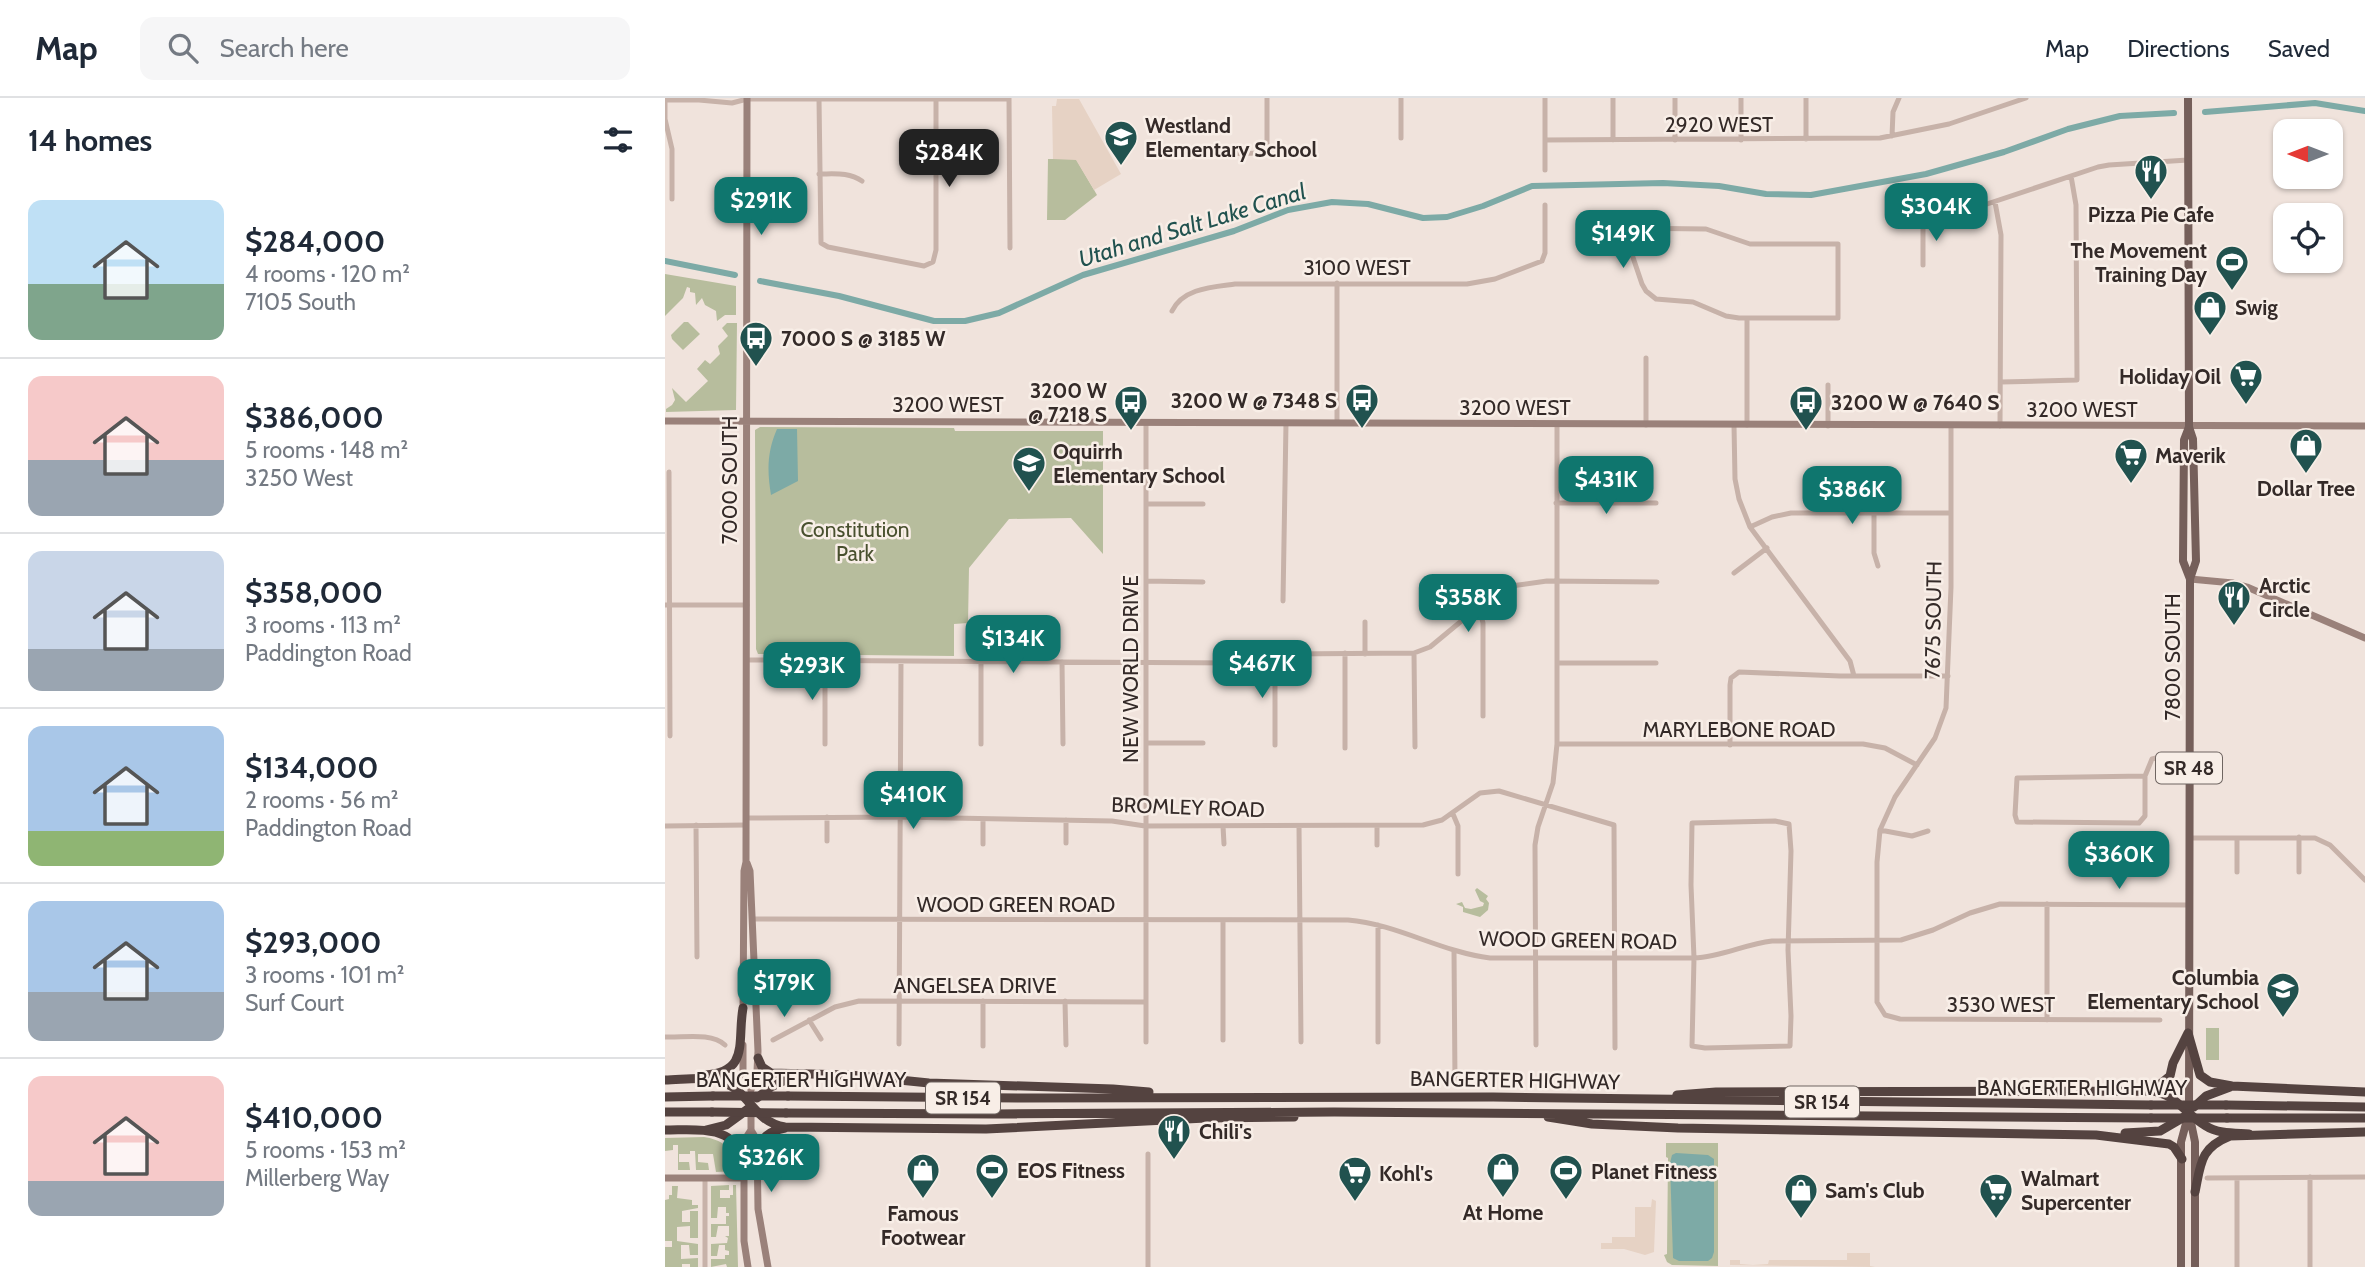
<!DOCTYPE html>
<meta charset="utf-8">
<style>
body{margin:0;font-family:Cabin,sans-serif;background:#f6f6f7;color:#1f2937;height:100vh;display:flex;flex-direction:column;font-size:26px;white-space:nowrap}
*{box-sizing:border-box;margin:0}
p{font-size:23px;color:#747a83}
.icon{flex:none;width:38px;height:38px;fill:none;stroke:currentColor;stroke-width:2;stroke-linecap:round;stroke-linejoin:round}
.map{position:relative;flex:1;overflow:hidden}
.details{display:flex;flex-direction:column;background:#fff;width:665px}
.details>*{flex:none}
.needle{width:46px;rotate:270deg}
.fabs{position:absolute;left:1608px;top:21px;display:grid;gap:14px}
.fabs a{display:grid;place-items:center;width:70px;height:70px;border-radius:14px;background:#fff;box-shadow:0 2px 5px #0004;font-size:35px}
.price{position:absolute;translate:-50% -60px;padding:0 16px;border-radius:14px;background:#0f766e;color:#fff;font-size:23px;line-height:46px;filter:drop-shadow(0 2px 4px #0008)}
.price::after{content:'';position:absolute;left:50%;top:42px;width:21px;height:16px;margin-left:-10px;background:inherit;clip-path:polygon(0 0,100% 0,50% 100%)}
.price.on{background:#222;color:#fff}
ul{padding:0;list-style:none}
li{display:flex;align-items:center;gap:21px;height:175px;padding:0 28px}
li+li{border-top:2px solid #e0e1e3}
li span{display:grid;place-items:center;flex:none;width:196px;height:140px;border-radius:14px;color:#555}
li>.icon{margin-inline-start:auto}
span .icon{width:84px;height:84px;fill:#fffc;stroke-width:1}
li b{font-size:30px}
h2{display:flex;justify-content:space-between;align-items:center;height:84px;padding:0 28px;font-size:30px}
header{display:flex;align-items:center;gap:42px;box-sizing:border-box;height:98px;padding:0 35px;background:#fff;border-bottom:2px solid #e0e1e3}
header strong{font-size:33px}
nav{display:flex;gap:38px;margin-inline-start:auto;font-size:24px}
.search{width:490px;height:63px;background:#f6f6f7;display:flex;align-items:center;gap:18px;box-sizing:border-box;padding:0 24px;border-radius:14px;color:#747a83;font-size:26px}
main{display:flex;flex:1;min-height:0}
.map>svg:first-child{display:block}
.green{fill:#b7bd9d}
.plaza{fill:#e6d2c4}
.water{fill:#7daaa6}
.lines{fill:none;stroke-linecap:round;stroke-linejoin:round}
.canal{stroke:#7daaa6;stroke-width:6}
.street{stroke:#c7b2a9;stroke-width:5}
.secondary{stroke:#9a817a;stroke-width:7}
.primary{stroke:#755f5a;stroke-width:8}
.highway{stroke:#544340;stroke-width:9}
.highway-bridge{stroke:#544340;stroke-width:9}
.labels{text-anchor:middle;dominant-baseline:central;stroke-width:5;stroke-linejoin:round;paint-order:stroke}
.shield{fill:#f8eee7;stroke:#6f6561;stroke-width:2}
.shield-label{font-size:19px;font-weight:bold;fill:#342a28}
.street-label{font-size:21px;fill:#342a28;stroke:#f8eee7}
.poi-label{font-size:21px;font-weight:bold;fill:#342a28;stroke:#f8eee7;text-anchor:start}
.park-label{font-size:21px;fill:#48502e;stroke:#f8eee7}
.water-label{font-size:23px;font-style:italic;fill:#21524f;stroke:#f8eee7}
</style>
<header>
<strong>Map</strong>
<div class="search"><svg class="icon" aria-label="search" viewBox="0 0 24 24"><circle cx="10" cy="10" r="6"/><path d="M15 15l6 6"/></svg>Search here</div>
<nav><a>Map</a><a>Directions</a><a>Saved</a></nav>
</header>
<main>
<section class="details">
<h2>14 homes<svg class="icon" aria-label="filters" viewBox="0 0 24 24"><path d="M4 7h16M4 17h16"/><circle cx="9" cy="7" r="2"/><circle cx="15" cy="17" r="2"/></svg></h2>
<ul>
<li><span style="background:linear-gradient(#bfe0f5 60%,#7fa58c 0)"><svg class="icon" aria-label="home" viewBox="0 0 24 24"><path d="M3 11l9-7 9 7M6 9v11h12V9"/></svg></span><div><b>$284,000</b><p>4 rooms · 120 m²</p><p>7105 South</p></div></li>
<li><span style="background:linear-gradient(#f6c9c9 60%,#9aa5b1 0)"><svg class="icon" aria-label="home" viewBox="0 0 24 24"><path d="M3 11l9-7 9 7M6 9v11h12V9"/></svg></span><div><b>$386,000</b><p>5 rooms · 148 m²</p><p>3250 West</p></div></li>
<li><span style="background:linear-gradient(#c9d6e8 70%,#9aa5b1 0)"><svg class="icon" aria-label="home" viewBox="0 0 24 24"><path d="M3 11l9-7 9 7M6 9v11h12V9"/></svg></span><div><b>$358,000</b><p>3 rooms · 113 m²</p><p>Paddington Road</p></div></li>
<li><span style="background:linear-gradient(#a9c7e8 75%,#8fb573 0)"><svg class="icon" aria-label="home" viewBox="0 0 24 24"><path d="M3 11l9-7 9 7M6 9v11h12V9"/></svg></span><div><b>$134,000</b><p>2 rooms · 56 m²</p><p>Paddington Road</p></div></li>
<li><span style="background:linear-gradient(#a9c7e8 65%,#9aa5b1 0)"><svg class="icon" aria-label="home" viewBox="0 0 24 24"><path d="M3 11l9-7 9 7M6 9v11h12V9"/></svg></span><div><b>$293,000</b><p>3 rooms · 101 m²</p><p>Surf Court</p></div></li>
<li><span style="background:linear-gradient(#f6c9c9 75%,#9aa5b1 0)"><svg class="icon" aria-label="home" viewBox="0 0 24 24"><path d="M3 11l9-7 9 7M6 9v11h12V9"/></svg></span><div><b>$410,000</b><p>5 rooms · 153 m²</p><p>Millerberg Way</p></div></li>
</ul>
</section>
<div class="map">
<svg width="1700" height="1169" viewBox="0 0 1700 1169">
<rect width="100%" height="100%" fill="#f0e3dc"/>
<!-- green -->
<path class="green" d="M383 61H411L432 97 400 122H382Z
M0 176 71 188V217H60L52 223 51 213 40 207 37 200 31 207 30 195 25 194V190L22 189 18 200 0 218Z
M19 224H23L35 236 18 252 7 241 6 237Z
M62 225H72L71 312 1 314V311L7 307 10 302 7 290 21 304 43 283 32 271 40 262 45 266 55 256 53 248 63 238 57 230Z
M95 329 289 330 290 333H438V456L406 420 344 421 304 470 303 525 289 526V558L93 556 91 551 90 332Z
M812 790 823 798 821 801 824 805 823 812 815 819 798 814V809L791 806 797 804 800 810 806 811 818 808 819 805 815 803 810 792Z
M1541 930H1554V962H1541Z
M39 1039C56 1041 75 1053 71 1073L51 1074 48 1056H33V1064L43 1065 44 1072H31L30 1053H25V1056H14V1064H24L25 1072H13V1047H8V1052L0 1053V1040Z
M1001 1045H1053V1168L1007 1167 1002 1164 999 1157 1002 1156 1003 1060 1001 1059Z
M64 1087V1092H55V1100H65V1097H68V1087H71L73 1169H62L61 1166 46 1169V1161H60V1157H64V1153L60 1152V1147H54L52 1158H46V1146L62 1145 63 1140 60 1138H64V1128H53L51 1139H46V1126H61V1118H64V1115H61V1109H53L52 1120H46V1088Z
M7 1088H13L12 1100 27 1102V1107H33V1110L17 1113V1124H25V1113H33V1140H25V1128L12 1129V1143L33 1146V1157H25L24 1147H16V1161L33 1160V1169H25V1166H17V1169H0V1149H7V1143H0V1102L4 1101V1097H7Z"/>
<!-- plaza -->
<path class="plaza" d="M392 1H414L456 76 429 92 411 62 388 61 387 8H391Z
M987 1101 991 1103 989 1154 980 1157 959 1151H936V1145H947V1139H970V1109H986Z
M1182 1155H1205V1168L1210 1169 1065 1167V1162H1075V1166L1088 1167 1103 1166 1104 1162H1182Z"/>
<!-- water -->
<path class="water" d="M112 331H132L133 383 106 397C102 373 102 354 112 331Z
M1011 1055 1043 1057 1049 1061V1154L1047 1160 1043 1163H1014L1008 1160 1005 1065 1007 1057Z"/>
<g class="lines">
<!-- canal -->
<path class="canal" d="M1540 14 1650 5 1700 13
M0 163 70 177
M95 183 174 198 269 223H300L334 215 418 177 569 133 623 112 667 104 703 106 758 120 782 119 818 108 867 88 998 85 1054 88 1101 96 1146 97 1261 76 1339 54 1403 31 1455 18 1509 15"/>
<!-- street -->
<path class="street" d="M0 0V21L7 51V101
M344 0 345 150
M736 0V40
M948 0V42
M1076 0V42
M154 1 156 145 163 149 259 168 268 164 271 152V1
M0 2H34L67 5 82 1H344
M1227 38 1228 14 1234 0
M1141 41V0
M880 42 1215 40 1284 26 1361 0
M1010 42V0
M522 52 528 56 602 55V0
M880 72V0
M154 76C170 76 184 74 197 83
M1330 104 1336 137 1335 328
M958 130 1041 131 1085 146H1173V220H1074L1061 218 1028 204 991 201 981 193 977 186Z
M1258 167V124L1292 116 1433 69 1444 67 1523 62
M672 185V325
M507 213C518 190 548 189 570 186H802L830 181 877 163 880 155V107
M1082 220V327
M981 260V327
M1336 284 1412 282 1411 107 1406 78
M1163 287V328
M1069 327 1070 381 1074 401 1085 429 1185 563 1189 578
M1286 328V489L1281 610 1270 640 1230 699 1215 732 1212 764V904L1220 917 1235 921 1495 922
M4 374 5 638
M891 405H991
M481 406H538
M1209 415V455L1213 468
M1085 429 1107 419 1126 415H1286
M1069 475 1102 450
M481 483 538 484
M618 503 621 325
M0 507H82
M814 509 818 525V618
M749 555 750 649
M700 556V524
M82 562 573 565 621 556 749 555 765 549 823 501 846 488 882 483 992 484
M316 563V646
M397 564 398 646
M892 565H991
M481 645H538
M160 646V562
M892 646H1198L1220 650 1252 667
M610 647V557
M1065 647V587L1066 580 1074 574 1175 578H1283
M680 650V555
M1480 678 1352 680 1350 717 1352 724 1474 725 1480 718V678L1487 661 1500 658H1524
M788 716 793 728V776
M162 719V743
M81 720 235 719 447 723 480 728 758 727 777 722 815 695 834 693 949 727 950 950
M401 722V745
M1110 723 1124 726 1126 753 1123 852 1126 918 1125 948 1040 950 1027 948 1029 860 1026 787 1027 725Z
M31 727 32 859
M0 728 81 727
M558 728 559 746
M634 728 636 944
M1215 732 1247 738 1263 733
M1524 740H1650L1665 747 1700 782
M318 746V722
M712 747V728
M1572 774V740
M1634 774V739
M87 821 683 822C732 826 776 854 825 860H1029C1057 859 1080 846 1107 843L1236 842 1268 832 1305 815 1335 806 1525 807
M558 822V942
M713 827V944
M789 852 790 985
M400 903 401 947
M144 922 156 941
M1382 922V806
M0 939C18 940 46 934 60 947
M108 942 170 909 194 903 480 904
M481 944V324
M234 946 236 563
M871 947 870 747 873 729 888 685 892 646V326
M318 948V903
M1542 1080 1700 1079
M1572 1080V1169
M40 1169V1080
M483 1169V1056
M1645 1169V1079"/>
<!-- secondary -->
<path class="secondary" d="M0 323 1700 328
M1525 481 1568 485 1582 489 1700 540
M82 765 85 773 93 953 92 973 86 992
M78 914 79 773 81 764 82 0
M78 947V973L86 990
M86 1011V1032L92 1042 93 1111 103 1169
M0 1080H78
M83 1169 79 1143V1043L86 1032"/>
<!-- primary -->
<path class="primary" d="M1523 0 1524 329 1528 341 1531 463 1525 481 1524 1015 1530 1044V1169
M1524 329 1519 342 1518 463 1525 481
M1516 1169V1044L1523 1018"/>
<!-- highway -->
<path class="highway" d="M1523 935 1535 977 1545 984 1567 988 1700 994
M93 960 97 969 106 975 185 977 264 985 448 991 484 994
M40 977C85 974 72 943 78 910
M0 982C18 982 43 977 60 985 85 995 89 1024 120 1029L321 1031 541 1020 629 1019
M1487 993 1505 978 1508 965 1523 935
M1012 997 1051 994 1487 993C1511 996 1521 1017 1541 1028 1553 1036 1570 1035 1584 1036
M123 998 356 1000 828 999 1486 1007
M0 999 48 998
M92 1000 106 989 127 979
M1561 1007 1700 1009
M1529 1009 1541 998 1565 989
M0 1014H47
M121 1015 329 1016 669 1014 1486 1020
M883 1019 927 1026 1013 1030 1431 1037 1504 1046 1509 1049 1517 1061
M1562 1020H1700
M0 1032C31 1032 63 1026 79 1058
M41 1032 61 1027 83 1011
M1460 1035 1495 1033 1519 1019
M92 1055C95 1039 105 1033 120 1030
M1530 1094C1536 1065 1535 1050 1565 1038L1700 1034"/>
<!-- highway-bridge -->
<path class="highway-bridge" d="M48 998H123
M1486 1007H1561
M47 1014 121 1015
M1486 1020H1562"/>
</g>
<!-- icons -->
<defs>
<symbol id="school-pin" viewBox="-11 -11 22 30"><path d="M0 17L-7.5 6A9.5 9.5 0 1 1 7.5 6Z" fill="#21524f" stroke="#f8eee7"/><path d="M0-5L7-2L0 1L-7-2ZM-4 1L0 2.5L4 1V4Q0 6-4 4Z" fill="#fff"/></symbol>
<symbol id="restaurant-pin" viewBox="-11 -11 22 30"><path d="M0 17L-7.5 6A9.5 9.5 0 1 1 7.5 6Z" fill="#21524f" stroke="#f8eee7"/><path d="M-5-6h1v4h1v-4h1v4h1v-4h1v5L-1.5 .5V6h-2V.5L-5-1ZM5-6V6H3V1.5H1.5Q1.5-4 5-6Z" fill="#fff"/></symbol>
<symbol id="stadium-pin" viewBox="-11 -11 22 30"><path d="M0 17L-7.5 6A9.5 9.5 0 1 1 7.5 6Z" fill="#21524f" stroke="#f8eee7"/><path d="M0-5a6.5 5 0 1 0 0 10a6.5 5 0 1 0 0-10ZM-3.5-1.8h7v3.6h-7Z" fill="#fff"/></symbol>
<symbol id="shop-pin" viewBox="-11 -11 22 30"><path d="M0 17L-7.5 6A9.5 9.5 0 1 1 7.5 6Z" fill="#21524f" stroke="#f8eee7"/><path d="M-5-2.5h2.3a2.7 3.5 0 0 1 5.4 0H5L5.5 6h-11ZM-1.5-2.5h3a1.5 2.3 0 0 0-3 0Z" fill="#fff"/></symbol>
<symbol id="bus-pin" viewBox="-11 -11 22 30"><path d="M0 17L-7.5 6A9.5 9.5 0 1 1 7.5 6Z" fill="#21524f" stroke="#f8eee7"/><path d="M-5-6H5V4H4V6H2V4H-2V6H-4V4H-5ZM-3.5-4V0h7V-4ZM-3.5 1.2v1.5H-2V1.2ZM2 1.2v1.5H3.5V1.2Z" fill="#fff"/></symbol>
<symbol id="supermarket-pin" viewBox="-11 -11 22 30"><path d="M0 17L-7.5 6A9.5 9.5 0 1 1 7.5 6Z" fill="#21524f" stroke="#f8eee7"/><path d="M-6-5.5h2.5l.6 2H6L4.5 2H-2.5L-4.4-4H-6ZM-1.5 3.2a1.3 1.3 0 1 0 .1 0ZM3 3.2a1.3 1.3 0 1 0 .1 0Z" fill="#fff"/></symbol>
</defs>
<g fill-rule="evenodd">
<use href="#school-pin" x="437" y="20" width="38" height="52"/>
<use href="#restaurant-pin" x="1467" y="54" width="38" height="52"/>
<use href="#stadium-pin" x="1548" y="145" width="38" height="52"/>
<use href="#shop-pin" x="1526" y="190" width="38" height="52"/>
<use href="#bus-pin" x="72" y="221" width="38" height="52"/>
<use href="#supermarket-pin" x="1562" y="259" width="38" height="52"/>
<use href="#bus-pin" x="678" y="283" width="38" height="52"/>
<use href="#bus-pin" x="447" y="285" width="38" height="52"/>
<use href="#bus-pin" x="1122" y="285" width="38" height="52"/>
<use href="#shop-pin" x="1622" y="328" width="38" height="52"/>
<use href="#supermarket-pin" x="1447" y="338" width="38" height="52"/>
<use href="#school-pin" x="345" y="346" width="38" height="52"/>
<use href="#restaurant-pin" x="1550" y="480" width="38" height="52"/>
<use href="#school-pin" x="1599" y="872" width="38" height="52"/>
<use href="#restaurant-pin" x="490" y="1014" width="38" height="52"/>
<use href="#shop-pin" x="819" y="1052" width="38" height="52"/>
<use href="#shop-pin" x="239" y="1053" width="38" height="52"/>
<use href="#stadium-pin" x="308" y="1053" width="38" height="52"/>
<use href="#stadium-pin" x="882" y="1054" width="38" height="52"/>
<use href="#supermarket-pin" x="671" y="1056" width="38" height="52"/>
<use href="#shop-pin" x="1117" y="1073" width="38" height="52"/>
<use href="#supermarket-pin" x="1312" y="1073" width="38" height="52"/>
</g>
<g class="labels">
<!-- shield labels -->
<g class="shield">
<rect x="1491" y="654.5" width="66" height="31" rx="5"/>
<rect x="261" y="984.5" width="74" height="31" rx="5"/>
<rect x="1120" y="988.5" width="74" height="31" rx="5"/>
</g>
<g class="shield-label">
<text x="1524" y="670">SR 48</text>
<text x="298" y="1000">SR 154</text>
<text x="1157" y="1004">SR 154</text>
</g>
<!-- street labels -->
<g class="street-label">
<text x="1054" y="26">2920 WEST</text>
<text x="692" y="169">3100 WEST</text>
<text x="283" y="306">3200 WEST</text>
<text x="850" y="309">3200 WEST</text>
<text x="1417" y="311">3200 WEST</text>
<text transform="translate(64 382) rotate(-90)">7000 SOUTH</text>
<text transform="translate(1268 522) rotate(-89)">7675 SOUTH</text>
<text transform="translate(1507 559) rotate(-90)">7800 SOUTH</text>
<text transform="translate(465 571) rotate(-90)">NEW WORLD DRIVE</text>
<text x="1074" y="631">MARYLEBONE ROAD</text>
<text transform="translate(523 709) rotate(2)">BROMLEY ROAD</text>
<text x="351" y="806">WOOD GREEN ROAD</text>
<text transform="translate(913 842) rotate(1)">WOOD GREEN ROAD</text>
<text x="310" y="887">ANGELSEA DRIVE</text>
<text x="1336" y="906">3530 WEST</text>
<text x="136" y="981">BANGERTER HIGHWAY</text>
<text transform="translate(850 982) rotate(1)">BANGERTER HIGHWAY</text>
<text x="1417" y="989">BANGERTER HIGHWAY</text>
</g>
<!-- poi labels -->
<g class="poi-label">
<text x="480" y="27">Westland<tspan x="480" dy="24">Elementary School</tspan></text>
<text x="1486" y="116" text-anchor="middle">Pizza Pie Cafe</text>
<text x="1542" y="152" text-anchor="end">The Movement<tspan x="1542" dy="24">Training Day</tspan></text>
<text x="1570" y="209">Swig</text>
<text x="116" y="240">7000 S @ 3185 W</text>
<text x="1556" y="278" text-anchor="end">Holiday Oil</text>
<text x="442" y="292" text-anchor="end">3200 W<tspan x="442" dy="24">@ 7218 S</tspan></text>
<text x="672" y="302" text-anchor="end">3200 W @ 7348 S</text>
<text x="1166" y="304">3200 W @ 7640 S</text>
<text x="388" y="353">Oquirrh<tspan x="388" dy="24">Elementary School</tspan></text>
<text x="1490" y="357">Maverik</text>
<text x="1641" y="390" text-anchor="middle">Dollar Tree</text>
<text x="1594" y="487">Arctic<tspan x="1594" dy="24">Circle</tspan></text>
<text x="1594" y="879" text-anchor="end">Columbia<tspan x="1594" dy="24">Elementary School</tspan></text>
<text x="534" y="1033">Chili's</text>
<text x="352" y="1072">EOS Fitness</text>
<text x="926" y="1073">Planet Fitness</text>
<text x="714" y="1075">Kohl's</text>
<text x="1356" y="1080">Walmart<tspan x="1356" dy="24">Supercenter</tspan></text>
<text x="1160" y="1092">Sam's Club</text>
<text x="838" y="1114" text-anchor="middle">At Home</text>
<text x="258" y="1115" text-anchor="middle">Famous<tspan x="258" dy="24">Footwear</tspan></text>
</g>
<!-- park labels -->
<g class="park-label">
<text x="190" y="431">Constitution<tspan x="190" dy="24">Park</tspan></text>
</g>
<!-- water labels -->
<g class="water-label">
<text transform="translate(527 127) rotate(-17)">Utah and Salt Lake Canal</text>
</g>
</g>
</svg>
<div class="fabs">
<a><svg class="needle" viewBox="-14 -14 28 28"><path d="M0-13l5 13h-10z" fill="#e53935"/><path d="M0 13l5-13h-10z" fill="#747a83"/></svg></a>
<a><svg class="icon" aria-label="locate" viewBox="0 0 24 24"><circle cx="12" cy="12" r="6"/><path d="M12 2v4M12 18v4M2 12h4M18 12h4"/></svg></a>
</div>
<b class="price on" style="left:284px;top:91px">$284K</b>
<b class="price" style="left:96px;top:139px">$291K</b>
<b class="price" style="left:1271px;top:145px">$304K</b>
<b class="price" style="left:958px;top:172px">$149K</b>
<b class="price" style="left:941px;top:418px">$431K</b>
<b class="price" style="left:1187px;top:428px">$386K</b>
<b class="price" style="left:803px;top:536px">$358K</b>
<b class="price" style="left:348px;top:577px">$134K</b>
<b class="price" style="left:597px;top:602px">$467K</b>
<b class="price" style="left:147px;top:604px">$293K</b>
<b class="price" style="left:248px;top:733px">$410K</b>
<b class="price" style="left:1454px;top:793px">$360K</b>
<b class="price" style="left:119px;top:921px">$179K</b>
<b class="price" style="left:106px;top:1096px">$326K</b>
</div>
</main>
